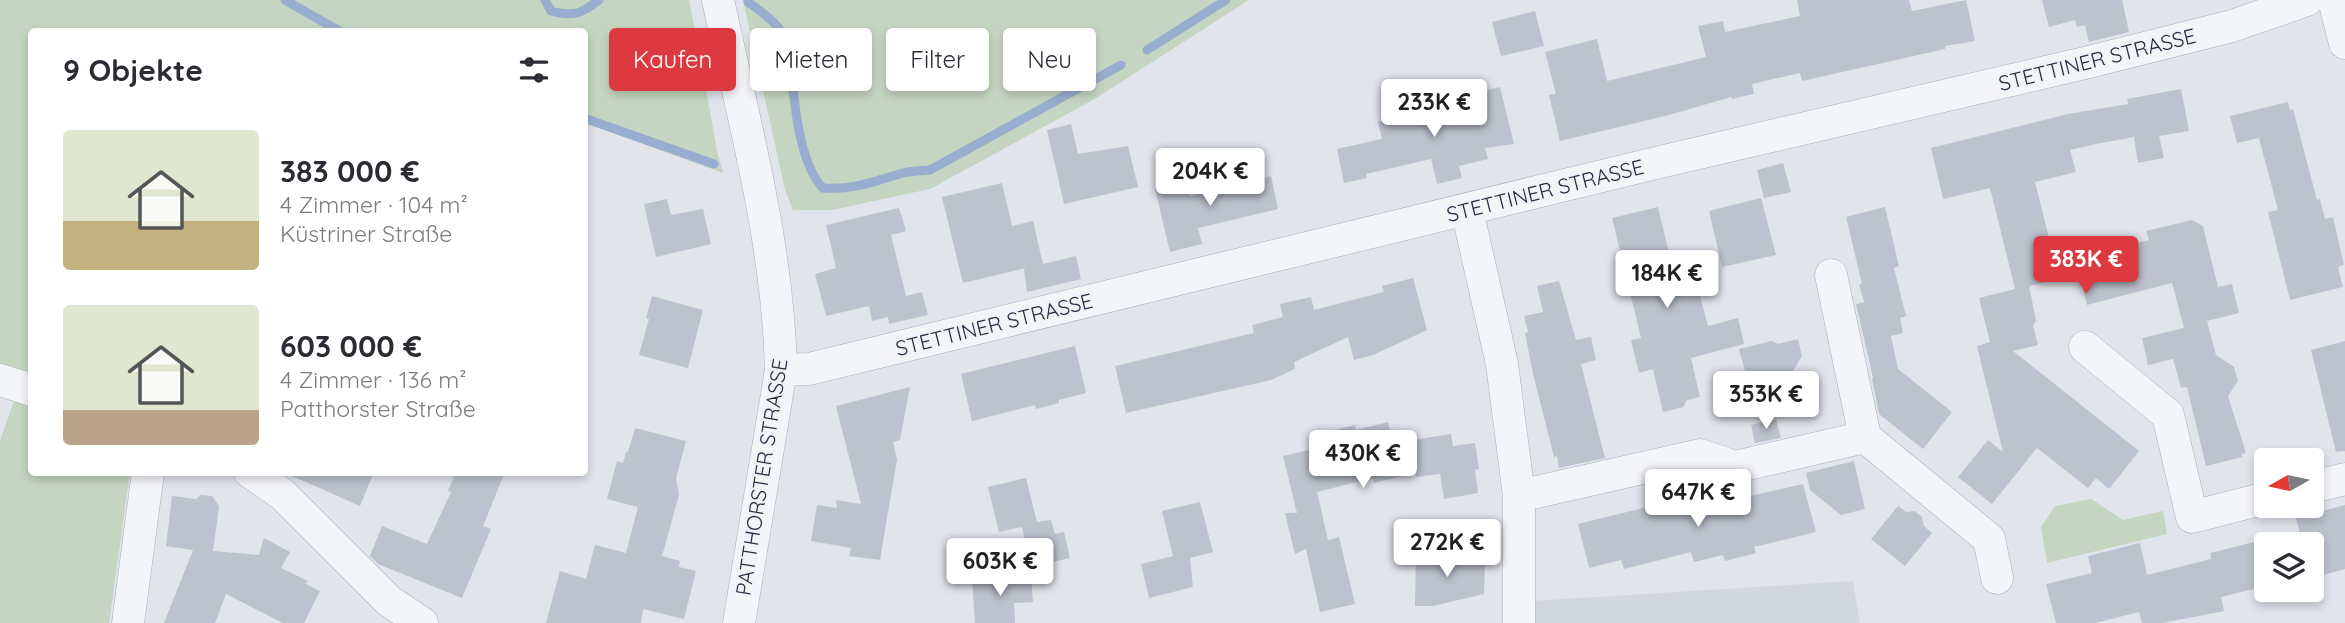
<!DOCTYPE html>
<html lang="de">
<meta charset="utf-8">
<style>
body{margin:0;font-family:Quicksand,sans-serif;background:#f7f7f7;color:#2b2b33;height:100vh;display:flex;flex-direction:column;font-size:26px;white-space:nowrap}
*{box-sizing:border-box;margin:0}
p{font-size:23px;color:#7c7c81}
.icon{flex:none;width:38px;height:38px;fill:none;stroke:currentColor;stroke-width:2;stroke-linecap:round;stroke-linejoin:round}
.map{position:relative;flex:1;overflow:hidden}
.drawer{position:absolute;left:28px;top:28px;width:560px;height:448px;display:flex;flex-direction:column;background:#fff;border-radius:7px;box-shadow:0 4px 10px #0003}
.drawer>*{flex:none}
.top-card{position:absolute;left:609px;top:28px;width:665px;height:63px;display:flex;gap:14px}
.needle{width:46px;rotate:261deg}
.tools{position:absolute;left:2254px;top:448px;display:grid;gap:14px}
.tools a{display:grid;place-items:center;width:70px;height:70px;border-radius:7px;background:#fff;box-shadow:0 4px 10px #0003;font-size:35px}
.price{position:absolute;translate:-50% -60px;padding:0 16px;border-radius:7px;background:#fff;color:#222;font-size:23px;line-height:46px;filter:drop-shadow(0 2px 4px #0008)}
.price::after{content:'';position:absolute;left:50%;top:42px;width:21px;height:16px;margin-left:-10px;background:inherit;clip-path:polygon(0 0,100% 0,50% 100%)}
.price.current{background:#dd3941;color:#fff}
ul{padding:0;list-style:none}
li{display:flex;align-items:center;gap:21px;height:175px;padding:0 35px}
li span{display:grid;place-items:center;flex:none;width:196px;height:140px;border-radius:7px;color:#555}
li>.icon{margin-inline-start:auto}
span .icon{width:84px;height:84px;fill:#fffc;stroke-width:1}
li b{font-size:30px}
h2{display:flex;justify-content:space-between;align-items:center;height:84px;padding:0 35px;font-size:30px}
.tag{padding:0 24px;border-radius:7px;background:#fff;box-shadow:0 4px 10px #0003;font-size:24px;line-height:63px}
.tag.current{background:#dd3941;color:#fff}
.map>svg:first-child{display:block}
.built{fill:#d2d6e0}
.green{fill:#c4d6c1}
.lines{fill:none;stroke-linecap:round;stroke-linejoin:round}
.stream{stroke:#98adcf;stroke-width:9}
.building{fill:#bdc2cf}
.minor-casing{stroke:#a9aeb9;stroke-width:33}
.minor{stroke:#f4f5f9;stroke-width:32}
.labels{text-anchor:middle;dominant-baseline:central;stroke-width:5;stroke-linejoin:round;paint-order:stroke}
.street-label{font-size:21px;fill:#272f45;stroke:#f1f3f8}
</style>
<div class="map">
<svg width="2345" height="623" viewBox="0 0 2345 623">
<rect width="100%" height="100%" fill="#e1e4eb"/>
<!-- built -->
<path class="built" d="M1853 581 1860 623H1532L1533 601Z"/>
<!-- green -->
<path class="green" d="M0 0H689L702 65 717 151 723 173 585 123 584 32H32L31 377 0 368Z
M743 0H1249L1093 100 930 189 832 210H793L785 190Z
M15 398 31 403 32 472 130 473 109 623H0V441Z
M2091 499 2123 520 2163 511 2167 534 2047 563 2041 527 2055 506Z"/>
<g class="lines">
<!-- stream -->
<path class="stream" d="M285 0 341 32
M545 0 551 11C573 17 581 14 599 0
M748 2C759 10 774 20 781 31 790 44 790 64 792 79 795 110 801 166 823 188 851 190 870 183 896 175 907 171 919 171 930 170L1121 65
M1147 50 1226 0
M584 118 714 164"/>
</g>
<!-- building -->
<path class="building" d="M1797 0H1909L1912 11 1966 0 1975 41 1945 46V49L1802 81 1800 73 1752 84 1754 94 1732 99 1731 97 1669 115 1560 141 1549 95 1556 94 1545 52 1597 39 1607 81 1706 57 1698 26 1723 21 1725 32 1800 16Z
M2042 0H2122L2129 32 2089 42 2085 25 2077 27 2075 20 2049 27Z
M1535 11 1544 46 1501 56 1492 22Z
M1500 87 1514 144 1485 148 1488 159 1459 166 1462 178 1437 184 1431 159 1366 174 1367 178 1344 183 1337 149 1382 139 1378 122 1457 103 1456 98Z
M2181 89 2189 131 2159 136 2164 158 2138 163 2134 137 2096 144 2070 150 2076 172 2035 182 2052 250 2073 245 2076 258 2149 240 2146 231 2192 220 2203 226 2218 287 2232 284 2239 313 2207 321 2216 355 2234 367 2238 381 2228 396 2246 453 2242 454V457L2206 466 2187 387 2181 388 2173 359 2148 365 2142 338 2184 328 2172 283 2087 305 2079 274 2029 286 2036 320 2033 326 2038 345 2013 351 2139 451 2109 489 2096 478 2088 488 2037 448 1992 504 1958 477 1988 440 2003 452 1977 346 1990 342 1979 298 2015 289 1990 188 1943 199 1931 148 2068 114 2128 104 2127 99Z
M2288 102 2290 110 2293 109 2317 200 2320 199 2325 219 2333 217 2344 265 2338 267 2343 287 2290 300 2268 212 2278 210 2259 138 2237 143 2230 116Z
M1071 124 1078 154 1128 146 1138 187 1064 204 1047 130Z
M1783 163 1791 192 1764 198 1757 170Z
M1271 176 1278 209 1198 228 1202 244 1170 252 1155 189 1187 181 1190 196Z
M1002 183 1012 226 1033 221 1043 264 1076 256 1081 279 1027 292 1024 269 1026 268 963 283 942 197Z
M1761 198 1776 255 1722 267 1709 211Z
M667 199 671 215 703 209 711 244 656 257 644 204Z
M1658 207 1672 266 1691 261 1708 326 1738 318 1744 344 1691 358 1700 397 1687 400 1683 407 1663 412 1653 369 1639 373 1631 340 1641 338 1612 218Z
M1885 207 1899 266 1894 268 1906 316 1900 318 1903 333 1891 336 1898 369 1952 412 1923 449 1879 414 1872 379 1873 378 1856 304 1864 302 1859 284H1862L1846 217Z
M899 208 906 231 891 235 906 296 922 292 928 315 889 324 888 317 872 321 869 306 826 316 815 274 836 268 826 225Z
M1413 278 1427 330 1373 355 1354 360 1348 337 1294 362 1295 369 1271 380 1126 413 1115 366 1254 333 1252 325 1283 317 1280 304 1311 297 1314 310 1384 292 1382 286Z
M1559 281 1576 340 1591 337 1596 360 1581 364 1605 458 1559 468 1557 456 1554 457 1533 374 1525 333 1528 332 1524 316 1543 312 1537 286Z
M652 296 703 310 688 368 639 355 649 319 646 318Z
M1798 339 1802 356 1793 371 1808 381 1812 397 1792 402 1789 407 1757 416 1739 349 1772 341 1778 344Z
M2345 341V451L2336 452 2311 350Z
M1075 346 1086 393 1059 400V403L1036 409 1035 405 972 421 961 374Z
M910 387 900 440 893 442 897 459 880 560 849 556 851 548 811 541 817 505 837 508 836 500 861 504 836 406Z
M1776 419 1781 438 1755 443 1751 425Z
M1388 422 1393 443 1451 434 1453 446 1475 443 1479 469 1475 470 1478 493 1444 499 1440 474 1416 477 1415 473 1374 483 1373 478 1317 492 1328 540 1339 537 1355 604 1320 612 1306 549 1295 554 1285 513H1297L1283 456 1330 445 1327 432 1355 425 1356 430Z
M635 428 686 441 676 478 679 495 662 556 680 561 679 567 696 571 684 619 643 609 641 623H546L560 571 586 579 595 545 626 553 638 507 607 499 617 461 623 463 626 452H628Z
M1854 461 1865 509 1841 515 1810 490 1806 473Z
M283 472H374L360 506Z
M456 472H505L483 526 491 529 462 598 378 564 370 556 382 526 427 544 451 492 448 491Z
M1026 478 1037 522 1051 520 1055 534 1064 532 1070 558 1031 567 1022 527 999 532 988 487Z
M1803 484 1816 532 1754 547 1756 553 1725 561 1723 555 1694 562 1691 552 1624 569 1621 560 1589 568 1578 524 1680 499 1683 511Z
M201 495 212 496 219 506 213 551 259 555 264 538 290 552 281 568 308 581 306 584 320 591 304 623H283L226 594 215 623H164L193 550 166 546 172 496 196 499Z
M1200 502 1213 552 1190 558 1193 587 1149 598 1141 564 1173 556 1162 511Z
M2345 505V569L2312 578V544H2303L2296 518Z
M1898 506 1906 512 1915 511 1922 517 1924 526 1932 533 1905 566 1871 539Z
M2266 539V586L2221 597 2224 611 2162 623H2142L2139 612 2095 623H2056L2046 584 2092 573 2088 556 2140 543 2147 575 2211 559 2210 553Z
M1416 553 1459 554V558L1485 559 1484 594 1433 606H1415Z
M1031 575 1033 602 1014 603 1015 623H975L972 579Z"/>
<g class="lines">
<defs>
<path id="minor" d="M718 0C744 122 778 244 781 370L739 623
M2334 0 2345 43
M1467 210 1502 364 1519 496V623
M1831 275 1865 437
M2085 347 2168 415 2192 517 2266 498
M781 370 809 369 1660 162 2089 62 2232 26 2307 0
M0 380 32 390
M250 472 282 494 389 601 422 623
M2312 487 2345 479
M1519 496 1700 455 1735 467 1865 437 1989 539 1997 578
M128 623 148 472"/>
</defs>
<!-- minor casing -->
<use href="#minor" class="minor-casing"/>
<!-- minor -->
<use href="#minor" class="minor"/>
</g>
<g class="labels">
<!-- street labels -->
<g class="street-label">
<text transform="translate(2097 59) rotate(-14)">STETTINER STRASSE</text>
<text transform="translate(1545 190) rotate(-14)">STETTINER STRASSE</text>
<text transform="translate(994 324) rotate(-14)">STETTINER STRASSE</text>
<text transform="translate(761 477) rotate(-81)">PATTHORSTER STRASSE</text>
</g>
</g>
</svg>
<div class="tools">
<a><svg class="needle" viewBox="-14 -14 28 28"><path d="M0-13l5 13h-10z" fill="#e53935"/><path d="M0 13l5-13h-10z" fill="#7c7c81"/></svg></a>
<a><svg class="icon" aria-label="layers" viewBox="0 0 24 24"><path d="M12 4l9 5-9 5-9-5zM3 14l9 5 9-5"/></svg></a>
</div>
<b class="price" style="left:1434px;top:139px">233K €</b>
<b class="price" style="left:1210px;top:208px">204K €</b>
<b class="price current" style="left:2086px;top:296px">383K €</b>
<b class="price" style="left:1667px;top:310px">184K €</b>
<b class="price" style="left:1766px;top:431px">353K €</b>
<b class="price" style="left:1363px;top:490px">430K €</b>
<b class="price" style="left:1698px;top:529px">647K €</b>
<b class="price" style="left:1447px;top:579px">272K €</b>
<b class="price" style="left:1000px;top:598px">603K €</b>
<div class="top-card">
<a class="tag current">Kaufen</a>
<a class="tag">Mieten</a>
<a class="tag">Filter</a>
<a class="tag">Neu</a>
</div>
<section class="drawer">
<h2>9 Objekte<svg class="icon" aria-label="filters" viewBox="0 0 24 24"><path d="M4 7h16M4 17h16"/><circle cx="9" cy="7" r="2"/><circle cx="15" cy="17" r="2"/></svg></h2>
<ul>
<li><span style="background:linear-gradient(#dfe7d0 65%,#c2b280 0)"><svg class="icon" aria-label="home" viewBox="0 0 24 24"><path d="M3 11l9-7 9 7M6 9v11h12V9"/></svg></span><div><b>383 000 €</b><p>4 Zimmer · 104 m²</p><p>Küstriner Straße</p></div></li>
<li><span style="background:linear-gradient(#dfe7d0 75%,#b9a48a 0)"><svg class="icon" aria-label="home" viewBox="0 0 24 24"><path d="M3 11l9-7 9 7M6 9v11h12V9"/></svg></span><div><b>603 000 €</b><p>4 Zimmer · 136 m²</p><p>Patthorster Straße</p></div></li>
</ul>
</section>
</div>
